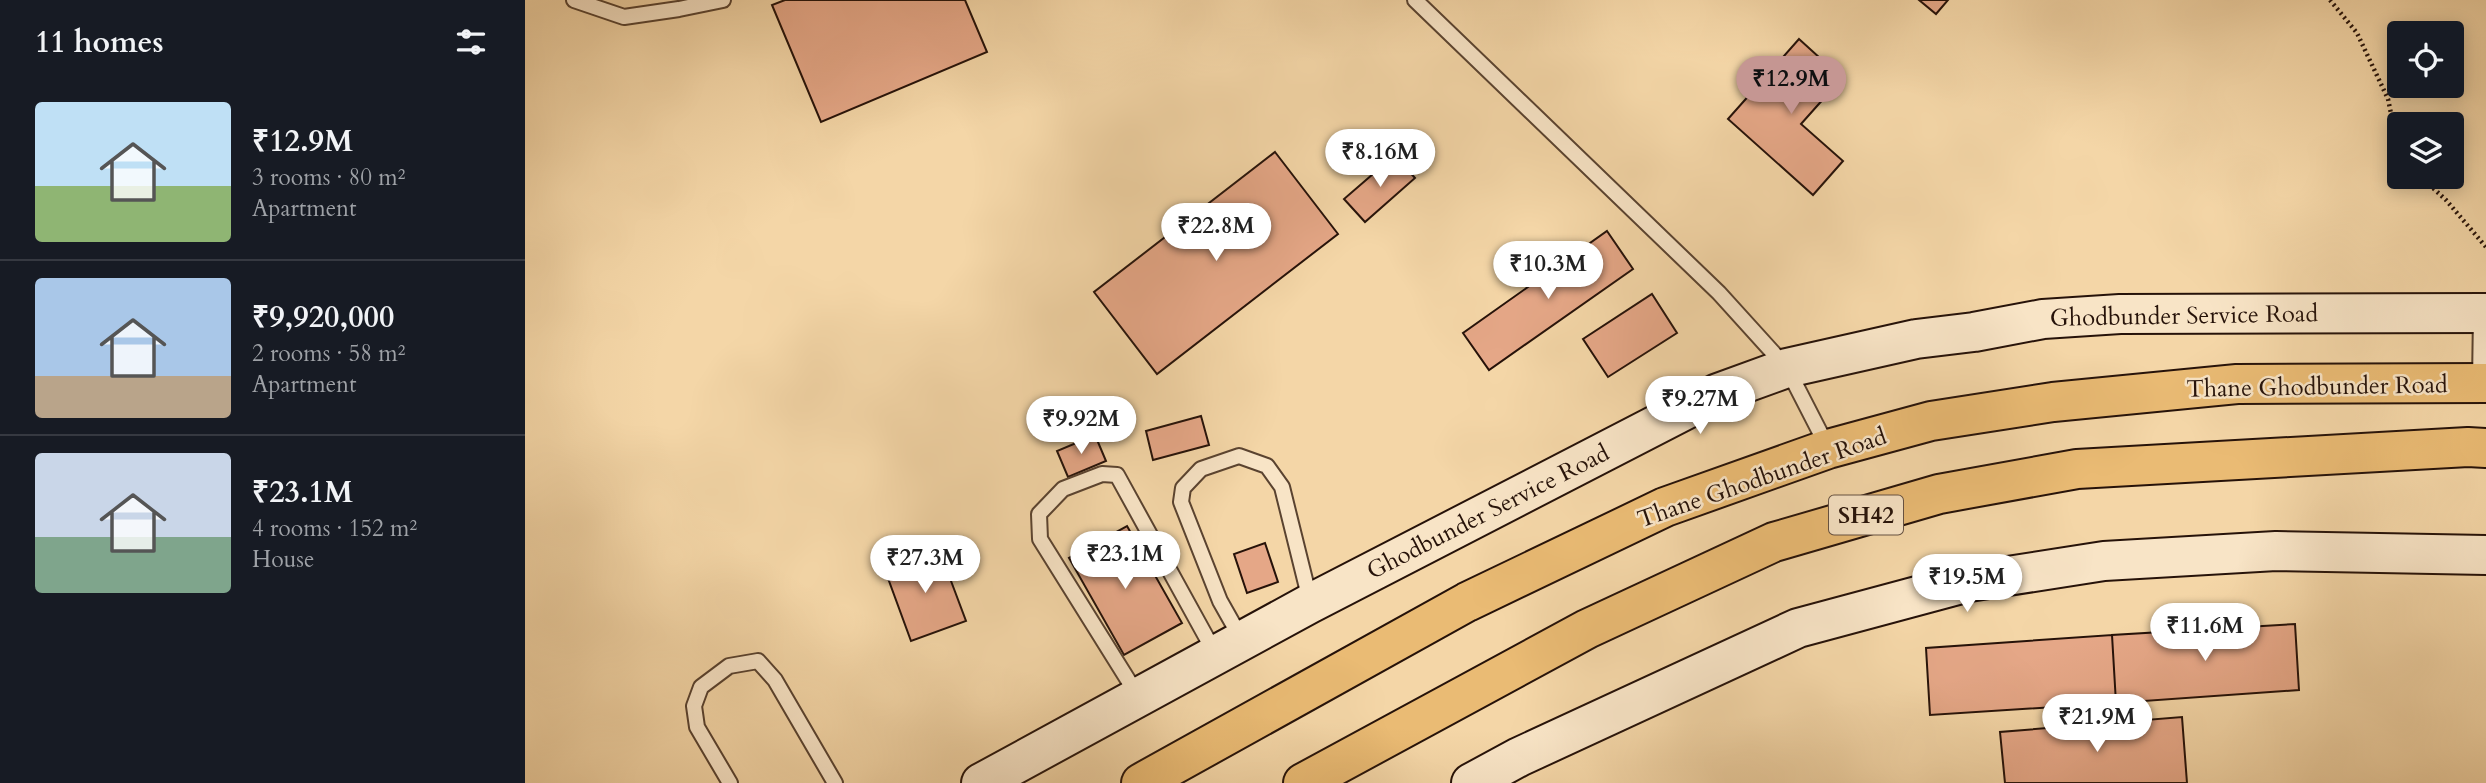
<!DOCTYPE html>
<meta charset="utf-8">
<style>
body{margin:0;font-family:Cardo,serif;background:#242831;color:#f1f3f6;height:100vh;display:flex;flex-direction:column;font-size:26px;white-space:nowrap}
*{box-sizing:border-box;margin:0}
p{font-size:23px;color:#9ea1a6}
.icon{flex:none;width:38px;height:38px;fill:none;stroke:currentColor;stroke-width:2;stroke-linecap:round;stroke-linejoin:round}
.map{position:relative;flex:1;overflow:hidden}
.drawer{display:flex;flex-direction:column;background:#171b24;width:525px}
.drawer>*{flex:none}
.controls{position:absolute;left:1862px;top:21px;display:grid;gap:14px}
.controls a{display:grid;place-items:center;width:77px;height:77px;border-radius:7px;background:#171b24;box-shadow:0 4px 18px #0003;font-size:35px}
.price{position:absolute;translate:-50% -60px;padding:0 16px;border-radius:24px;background:#fff;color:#222;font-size:23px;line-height:46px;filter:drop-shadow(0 2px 4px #0008)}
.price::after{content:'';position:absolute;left:50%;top:42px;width:21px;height:16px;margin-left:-10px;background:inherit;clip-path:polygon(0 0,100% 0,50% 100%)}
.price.active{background:#c59692;color:#111}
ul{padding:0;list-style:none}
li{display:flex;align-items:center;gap:21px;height:175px;padding:0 35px}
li+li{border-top:2px solid #363941}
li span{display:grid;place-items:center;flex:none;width:196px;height:140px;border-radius:7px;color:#555}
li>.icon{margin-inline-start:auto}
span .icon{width:84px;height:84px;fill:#fffc;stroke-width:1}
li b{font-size:30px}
h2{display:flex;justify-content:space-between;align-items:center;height:84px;padding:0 35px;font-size:30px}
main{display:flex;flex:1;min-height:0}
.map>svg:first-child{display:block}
.building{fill:#e5a787;stroke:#261209;stroke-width:2}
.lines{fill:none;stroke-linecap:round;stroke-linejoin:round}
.lane-casing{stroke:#5a4330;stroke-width:18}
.secondary-casing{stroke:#261209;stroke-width:42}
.primary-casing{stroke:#261209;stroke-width:42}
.path{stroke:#261209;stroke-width:4.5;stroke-dasharray:2 3.5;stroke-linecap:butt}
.lane{stroke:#f8e4c6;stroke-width:14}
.secondary{stroke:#f8e4c6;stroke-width:38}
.primary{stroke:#eabb74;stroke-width:38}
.labels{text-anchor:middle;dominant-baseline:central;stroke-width:5;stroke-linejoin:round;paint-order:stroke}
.shield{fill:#f8e4c6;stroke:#655142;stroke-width:2}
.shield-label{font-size:23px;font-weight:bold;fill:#261209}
.street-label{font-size:24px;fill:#261209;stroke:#f8e4c6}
</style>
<main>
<section class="drawer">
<h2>11 homes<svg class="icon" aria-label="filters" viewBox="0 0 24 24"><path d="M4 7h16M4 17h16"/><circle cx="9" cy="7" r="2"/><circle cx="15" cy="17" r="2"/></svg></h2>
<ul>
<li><span style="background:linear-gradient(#bfe0f5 60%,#8fb573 0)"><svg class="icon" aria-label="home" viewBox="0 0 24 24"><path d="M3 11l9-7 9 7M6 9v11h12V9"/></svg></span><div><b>₹12.9M</b><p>3 rooms · 80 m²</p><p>Apartment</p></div></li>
<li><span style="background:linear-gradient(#a9c7e8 70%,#b9a48a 0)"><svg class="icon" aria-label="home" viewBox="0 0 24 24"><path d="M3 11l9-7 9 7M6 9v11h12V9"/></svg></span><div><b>₹9,920,000</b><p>2 rooms · 58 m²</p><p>Apartment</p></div></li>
<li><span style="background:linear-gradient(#c9d6e8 60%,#7fa58c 0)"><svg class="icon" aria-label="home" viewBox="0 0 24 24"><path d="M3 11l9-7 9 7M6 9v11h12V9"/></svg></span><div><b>₹23.1M</b><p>4 rooms · 152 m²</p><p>House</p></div></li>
</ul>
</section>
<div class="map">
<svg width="1961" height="783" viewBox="0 0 1961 783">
<rect width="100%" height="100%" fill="#f4d6a7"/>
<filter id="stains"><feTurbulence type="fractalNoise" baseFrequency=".00286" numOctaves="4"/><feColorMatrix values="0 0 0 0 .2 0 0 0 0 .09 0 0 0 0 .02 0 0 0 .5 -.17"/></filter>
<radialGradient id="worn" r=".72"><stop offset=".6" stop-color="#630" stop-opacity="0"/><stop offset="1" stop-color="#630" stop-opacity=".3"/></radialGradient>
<!-- building -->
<path class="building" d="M260 0H440L462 52 296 122 247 5Z
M1394 0H1423L1411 14Z
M1274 39 1317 78 1276 124 1318 161 1288 195 1203 119Z
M750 152 813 234 632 374 569 292Z
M870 155 890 178 840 222 819 199Z
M1082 231 1108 269 964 370 938 333Z
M1127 294 1152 333 1083 377 1058 339Z
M676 416 684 445 628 460 621 431Z
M570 435 581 461 543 477 532 451Z
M602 526 657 623 599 655 544 558Z
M740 543 753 582 722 593 709 554Z
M414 549 441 621 386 641 360 570Z
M1770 624 1774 690 1591 703 1587 635Z
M1587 635 1591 703 1405 715 1401 648Z
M1657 717 1662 783H1480L1475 732Z"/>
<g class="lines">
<defs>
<path id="lane" d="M49 0 99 17 154 9 198 0
M890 0 1194 293 1262 368 1302 446
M1955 382 1956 314
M717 640 695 601 656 502 658 488 676 469 714 456 742 466 757 487 785 600
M613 696 515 539 514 514 538 489 577 474 592 475 690 653
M205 783 172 727 169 706 176 687 204 666 233 661 250 680 310 783"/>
<path id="secondary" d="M456 783 786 603 1193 393 1262 368 1391 339 1449 332 1518 319 1595 314 1961 313
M946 783 994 757 1273 628 1444 582 1579 561 1751 551 1961 555"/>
<path id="primary" d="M616 783 942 602 1140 507 1303 449 1406 421 1528 402 1712 384 1961 383
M778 783 1062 629 1249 542 1414 494 1552 469 1943 447 1961 448"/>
</defs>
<!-- lane casing -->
<use href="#lane" class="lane-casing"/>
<!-- secondary casing -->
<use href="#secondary" class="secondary-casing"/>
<!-- primary casing -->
<use href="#primary" class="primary-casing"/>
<!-- path -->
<path class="path" d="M1805 0 1832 33 1863 99 1874 152
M1896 177 1921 200 1961 247"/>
<!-- lane -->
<use href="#lane" class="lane"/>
<!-- secondary -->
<use href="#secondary" class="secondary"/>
<!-- primary -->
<use href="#primary" class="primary"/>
</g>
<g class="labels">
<!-- shield labels -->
<rect class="shield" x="1304" y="495.5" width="74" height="39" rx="5"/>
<g class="shield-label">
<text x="1341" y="515">SH42</text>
</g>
<!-- street labels -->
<g class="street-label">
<text transform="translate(1659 316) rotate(-1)">Ghodbunder Service Road</text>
<text transform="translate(1792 387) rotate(-1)">Thane Ghodbunder Road</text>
<text transform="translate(1237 478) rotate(-19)">Thane Ghodbunder Road</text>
<text transform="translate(963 512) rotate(-27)">Ghodbunder Service Road</text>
</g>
</g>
<rect width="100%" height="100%" filter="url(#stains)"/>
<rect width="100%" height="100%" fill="url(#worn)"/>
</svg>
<div class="controls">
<a><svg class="icon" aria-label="locate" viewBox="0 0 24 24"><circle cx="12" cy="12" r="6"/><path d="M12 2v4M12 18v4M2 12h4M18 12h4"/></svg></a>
<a><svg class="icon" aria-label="layers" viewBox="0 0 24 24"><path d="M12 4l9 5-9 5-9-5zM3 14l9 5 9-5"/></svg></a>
</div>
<b class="price active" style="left:1266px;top:116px">₹12.9M</b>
<b class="price" style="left:855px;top:189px">₹8.16M</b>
<b class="price" style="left:691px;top:263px">₹22.8M</b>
<b class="price" style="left:1023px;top:301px">₹10.3M</b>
<b class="price" style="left:1175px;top:436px">₹9.27M</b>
<b class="price" style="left:556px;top:456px">₹9.92M</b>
<b class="price" style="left:600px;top:591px">₹23.1M</b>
<b class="price" style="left:400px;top:595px">₹27.3M</b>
<b class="price" style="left:1442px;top:614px">₹19.5M</b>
<b class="price" style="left:1680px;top:663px">₹11.6M</b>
<b class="price" style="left:1572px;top:754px">₹21.9M</b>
</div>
</main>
